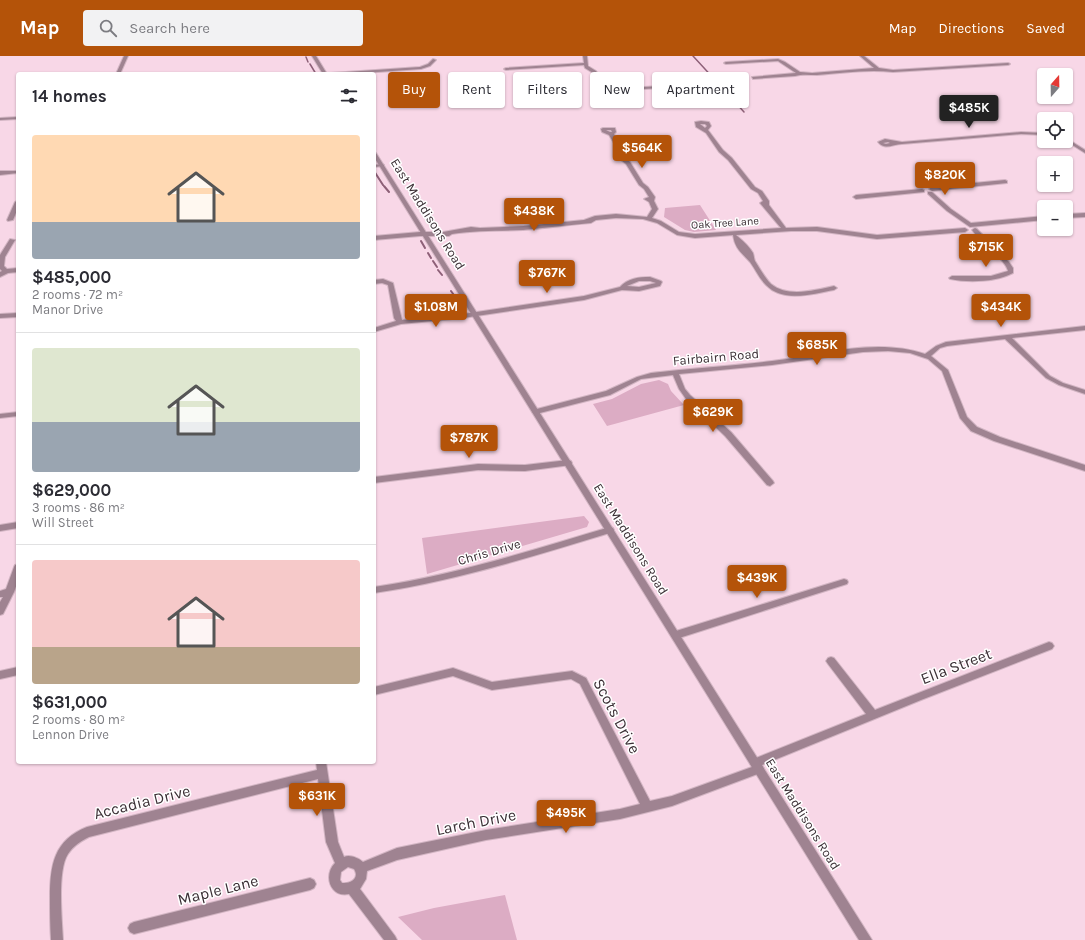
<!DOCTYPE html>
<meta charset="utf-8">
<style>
body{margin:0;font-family:Karla,sans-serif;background:#f2f2f3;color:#2b2b33;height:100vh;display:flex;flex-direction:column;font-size:15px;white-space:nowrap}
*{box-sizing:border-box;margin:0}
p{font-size:13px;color:#7c7c81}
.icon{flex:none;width:22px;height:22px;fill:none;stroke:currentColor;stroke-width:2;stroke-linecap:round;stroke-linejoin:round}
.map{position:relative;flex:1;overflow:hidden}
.side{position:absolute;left:16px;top:16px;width:360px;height:692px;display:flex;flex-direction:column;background:#fff;border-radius:4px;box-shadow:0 1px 3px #0004}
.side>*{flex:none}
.banner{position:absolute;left:388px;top:16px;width:380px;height:36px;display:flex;gap:8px}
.needle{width:26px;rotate:20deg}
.controls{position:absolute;left:1037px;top:12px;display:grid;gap:8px}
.controls a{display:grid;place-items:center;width:36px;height:36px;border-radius:4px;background:#fff;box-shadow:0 1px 3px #0004;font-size:20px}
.price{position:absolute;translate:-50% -34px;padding:0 9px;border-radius:4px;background:#b45309;color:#fff;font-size:13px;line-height:26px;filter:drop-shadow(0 1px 2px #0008)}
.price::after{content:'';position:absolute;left:50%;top:24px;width:12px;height:9px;margin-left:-6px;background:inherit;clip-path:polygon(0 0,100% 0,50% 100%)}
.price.selected{background:#222;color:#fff}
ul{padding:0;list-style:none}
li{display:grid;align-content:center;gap:8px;height:212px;padding:0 16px}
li+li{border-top:1px solid #e1e1e2}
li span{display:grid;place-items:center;height:124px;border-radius:4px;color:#555}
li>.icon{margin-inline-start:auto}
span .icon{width:72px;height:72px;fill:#fffc;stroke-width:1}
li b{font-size:17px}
h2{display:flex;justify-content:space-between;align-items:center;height:48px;padding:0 16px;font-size:17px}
.chip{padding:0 14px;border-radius:4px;background:#fff;box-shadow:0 1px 3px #0004;font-size:14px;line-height:36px}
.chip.selected{background:#b45309;color:#fff}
header{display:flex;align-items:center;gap:24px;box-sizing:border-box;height:56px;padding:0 20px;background:#b45309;color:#fff}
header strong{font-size:19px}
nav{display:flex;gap:22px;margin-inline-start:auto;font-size:14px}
.search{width:280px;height:36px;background:#f2f2f3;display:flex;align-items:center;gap:10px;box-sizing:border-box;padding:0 14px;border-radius:4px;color:#7c7c81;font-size:15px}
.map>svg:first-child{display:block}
.green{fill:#dcacc4}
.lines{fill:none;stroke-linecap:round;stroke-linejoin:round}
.stream-far2{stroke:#8e6078;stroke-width:1.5}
.stream-far1{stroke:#8e6078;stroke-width:2}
.stream{stroke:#8e6078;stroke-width:2.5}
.minor-casing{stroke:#d2b5c3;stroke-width:2}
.tertiary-casing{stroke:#d2b5c3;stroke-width:2}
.minor{fill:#9f8391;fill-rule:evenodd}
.tertiary{fill:#9f8391;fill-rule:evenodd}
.labels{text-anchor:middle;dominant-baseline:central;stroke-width:3;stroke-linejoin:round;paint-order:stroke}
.far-street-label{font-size:11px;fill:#3b2f35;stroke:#fff}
.street-label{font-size:13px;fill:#3b2f35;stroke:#fff}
.near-street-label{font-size:16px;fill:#3b2f35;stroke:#fff}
</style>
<header>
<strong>Map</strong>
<div class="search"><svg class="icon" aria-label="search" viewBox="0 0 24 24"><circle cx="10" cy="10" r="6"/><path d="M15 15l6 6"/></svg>Search here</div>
<nav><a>Map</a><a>Directions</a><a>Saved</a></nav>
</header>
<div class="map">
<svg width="1085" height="884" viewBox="0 0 1085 884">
<rect width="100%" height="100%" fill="#f8d7e7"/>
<!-- green -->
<path class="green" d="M700 149 716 174 694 176 685 174 664 161 665 152Z
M659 324 668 328 671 335 684 349 607 370 593 348 612 343 641 328Z
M584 460 589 466 587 471 427 518 422 482Z
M505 839 517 884H422L398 861 434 852Z"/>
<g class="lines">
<!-- stream-far2 -->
<path class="stream-far2" d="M693 0 716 25
M306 1 308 6
M310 8 316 18
M717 26 744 56"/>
<!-- stream-far1 -->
<path class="stream-far1" d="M374 115 383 129
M384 130 389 136
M421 185 425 192
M428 197 431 202
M433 205 437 211
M438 214 442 219
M451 235 456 242"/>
<!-- stream -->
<path class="stream" d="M458 245 463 254"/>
<defs>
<path id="minor" d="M124 0H128L120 18H116Z
M583 0H587L588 10 596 15 608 32 609 33 696 28 698 29 696 30 609 35 605 34 593 17 585 12 584 9 506 14 504 13 506 12 584 7Z
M860 0H864L879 12 893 14 1008 7 1010 8 1008 9 893 16C868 13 842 17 817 19 809 19 802 18 795 20L753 23 752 21 796 17 778 5 726 8 724 7 726 6 778 3 785 6 800 16 812 17 874 12Z
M433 3 436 4 430 10 421 13 349 18H329L331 17 420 11 428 8Z
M18 61V63L0 64V62Z
M701 65 709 66 711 70 708 74 723 94 732 102 755 131 762 135 769 145V149L786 172 817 171 877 179 965 172 968 174 965 176 877 183 817 175H791L736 179C742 184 749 190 753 197 754 200 754 203 755 205 760 213 765 222 771 228 788 242 815 234 834 230L837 232 834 234C813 238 783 247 766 229 759 222 756 214 750 206 741 196 735 193 733 179L695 182 677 179 657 167 643 163 616 162 596 164 591 167C568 169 546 172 523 174 499 175 475 174 452 178L449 180H420L374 184V180L420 176H443L471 171 480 172 524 170 584 164 595 160 616 158 647 161 652 153 649 146 644 143 649 141 644 133 639 129 626 108 621 104 616 96 617 92 609 79 602 76 601 73 603 72H615L616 76 614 78 621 92 620 96 630 106 643 127 648 131 655 141 654 145 658 153 652 162 661 165 679 176 695 178 781 172 760 147 763 145 758 137 751 133 728 104 719 96 706 77 696 71 695 66ZM700 68H705L707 70 705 72ZM606 74H611L612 76H610Z
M1021 76 1044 77V79L1021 78 902 88C893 88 885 95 878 86L885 83 902 86ZM888 86 890 87 886 88 883 87Z
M1066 82 1085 94V97L1066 85Z
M382 108 384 109V110L374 111V109Z
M0 115H18V117L0 119Z
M1005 124 1007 125V127L932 135 929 133 932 131Z
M922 133 924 134V136L856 143 853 141 856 139Z
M928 136H932L951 153 971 167 1044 160V164L970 171 947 155 928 138Z
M18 144V152L13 164 8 165 7 164 15 146Z
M1085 157V161L1066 162V158Z
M975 172 977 173 1009 206 1013 212V217C996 226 969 227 950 223L949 222 952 220H991L1008 215C1005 203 981 186 972 174Z
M10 183 15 184 5 201 4 210 7 213 18 212V216L8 217 0 221V216L2 215 0 213V199Z
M650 221 661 225 662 226 660 230 639 235 622 234 584 244 463 262 401 268 374 276V272L396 265 394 262 388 229 382 227 374 228V224L383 223 393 227 402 264 463 258 584 240 620 231C628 222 639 221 650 221ZM639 225H650L656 227 639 231 627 230Z
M18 257V261L0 262V258Z
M1085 270V274L1012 282 1050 320 1063 327 1085 334V338L1059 329 1046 322 1005 283 947 290 940 292 931 300 948 314 967 361 977 371 1000 381 1085 409V415L994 385 971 375 960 362 942 315 928 303 910 297 888 295 863 296 772 309 679 318 685 333 690 339 731 376 773 425 774 427 770 430 767 429 725 380 686 343 679 333 673 319 641 323 610 339 536 358 532 356 533 354 606 335 637 321 651 317C691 312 732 310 772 305 822 299 876 281 925 298L936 290 946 286Z
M18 356V360L0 362V358Z
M568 404 571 405 572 407 571 409 525 415 478 414 374 427V421L478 408 525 409Z
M18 466V472L0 475V469Z
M610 471 613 472 614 474 613 476C534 500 456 525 374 537V531C455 519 532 494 610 471Z
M18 508V525L14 536 3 558 0 559V546L3 541H0V535L6 533 14 511 15 509Z
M844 523 847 524 848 526 847 528 676 583 673 582 671 579 673 576 676 575Z
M1049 586 1052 587 1054 590 1052 593 921 644 762 709 764 713 763 716 672 750 620 763 486 784 397 804 367 815 366 823 360 833 395 880 397 884H384L349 838C330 842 323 819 335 807L326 786 318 723 89 781C81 785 73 790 68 798 57 814 62 864 63 884H51C50 870 50 855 50 841 50 809 54 784 87 771L317 714 316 706H326L338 786 344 801C349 798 359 802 363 806L397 792 486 774 620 753 640 748 580 628 571 623 492 634 453 620 374 639V631L453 612 492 626 572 615 586 622 650 745 672 740 752 711 750 707 751 704 866 658 828 608 826 605 828 602 831 601 834 602 875 654ZM348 811 354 813C360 822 351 828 342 827L340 824 341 816Z
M18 611V619L0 623V615Z
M310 822 314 824 316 828 314 832 310 834 134 878 130 876 128 872 130 868 134 866Z"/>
<path id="tertiary" d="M312 0H316L327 18H323Z
M374 96 376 97 872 884H859L374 101Z"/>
</defs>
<!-- minor casing -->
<use href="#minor" class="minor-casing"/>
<!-- tertiary casing -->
<use href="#tertiary" class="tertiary-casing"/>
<!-- minor -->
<use href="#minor" class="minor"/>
<!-- tertiary -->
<use href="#tertiary" class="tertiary"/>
</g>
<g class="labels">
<!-- far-street labels -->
<g class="far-street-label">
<text transform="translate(725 167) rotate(-4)">Oak Tree Lane</text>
</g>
<!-- street labels -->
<g class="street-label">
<text transform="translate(428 158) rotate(58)">East Maddisons Road</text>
<text transform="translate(716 301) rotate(-5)">Fairbairn Road</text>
<text transform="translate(631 483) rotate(58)">East Maddisons Road</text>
<text transform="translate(489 496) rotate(-16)">Chris Drive</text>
<text transform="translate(803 758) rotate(58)">East Maddisons Road</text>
</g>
<!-- near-street labels -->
<g class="near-street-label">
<text transform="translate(956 610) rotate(-21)">Ella Street</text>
<text transform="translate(617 660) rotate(62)">Scots Drive</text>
<text transform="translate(142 746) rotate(-14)">Accadia Drive</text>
<text transform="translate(476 766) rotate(-11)">Larch Drive</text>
<text transform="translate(218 834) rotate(-14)">Maple Lane</text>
</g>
</g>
</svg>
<div class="controls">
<a><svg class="needle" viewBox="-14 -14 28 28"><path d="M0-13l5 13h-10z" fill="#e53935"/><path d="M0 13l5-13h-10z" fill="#7c7c81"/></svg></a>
<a><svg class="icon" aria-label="locate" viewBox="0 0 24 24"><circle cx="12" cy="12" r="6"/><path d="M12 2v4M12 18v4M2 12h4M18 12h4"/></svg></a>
<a>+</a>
<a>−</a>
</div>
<b class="price selected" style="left:969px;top:73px">$485K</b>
<b class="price" style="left:642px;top:113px">$564K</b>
<b class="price" style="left:945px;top:140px">$820K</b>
<b class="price" style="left:534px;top:176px">$438K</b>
<b class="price" style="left:986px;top:212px">$715K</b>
<b class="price" style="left:547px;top:238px">$767K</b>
<b class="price" style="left:436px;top:272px">$1.08M</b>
<b class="price" style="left:1001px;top:272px">$434K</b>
<b class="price" style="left:817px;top:310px">$685K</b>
<b class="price" style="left:713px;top:377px">$629K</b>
<b class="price" style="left:469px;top:403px">$787K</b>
<b class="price" style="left:757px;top:543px">$439K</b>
<b class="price" style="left:317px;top:761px">$631K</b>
<b class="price" style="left:566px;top:778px">$495K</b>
<div class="banner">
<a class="chip selected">Buy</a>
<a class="chip">Rent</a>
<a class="chip">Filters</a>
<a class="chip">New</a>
<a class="chip">Apartment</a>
</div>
<section class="side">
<h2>14 homes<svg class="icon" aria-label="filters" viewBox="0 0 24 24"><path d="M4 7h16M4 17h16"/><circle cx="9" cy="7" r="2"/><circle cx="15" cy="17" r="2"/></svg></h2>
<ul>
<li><span style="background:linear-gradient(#ffd9b3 70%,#9aa5b1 0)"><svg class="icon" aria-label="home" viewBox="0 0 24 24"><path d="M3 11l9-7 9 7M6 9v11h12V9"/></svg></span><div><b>$485,000</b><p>2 rooms · 72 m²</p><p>Manor Drive</p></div></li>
<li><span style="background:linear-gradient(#dfe7d0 60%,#9aa5b1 0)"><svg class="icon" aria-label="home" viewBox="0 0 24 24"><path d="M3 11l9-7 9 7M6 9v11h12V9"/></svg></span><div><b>$629,000</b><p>3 rooms · 86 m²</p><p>Will Street</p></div></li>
<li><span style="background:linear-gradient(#f6c9c9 70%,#b9a48a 0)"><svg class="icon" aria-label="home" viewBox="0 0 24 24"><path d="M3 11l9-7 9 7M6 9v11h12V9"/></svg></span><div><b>$631,000</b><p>2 rooms · 80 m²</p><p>Lennon Drive</p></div></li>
</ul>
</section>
</div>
